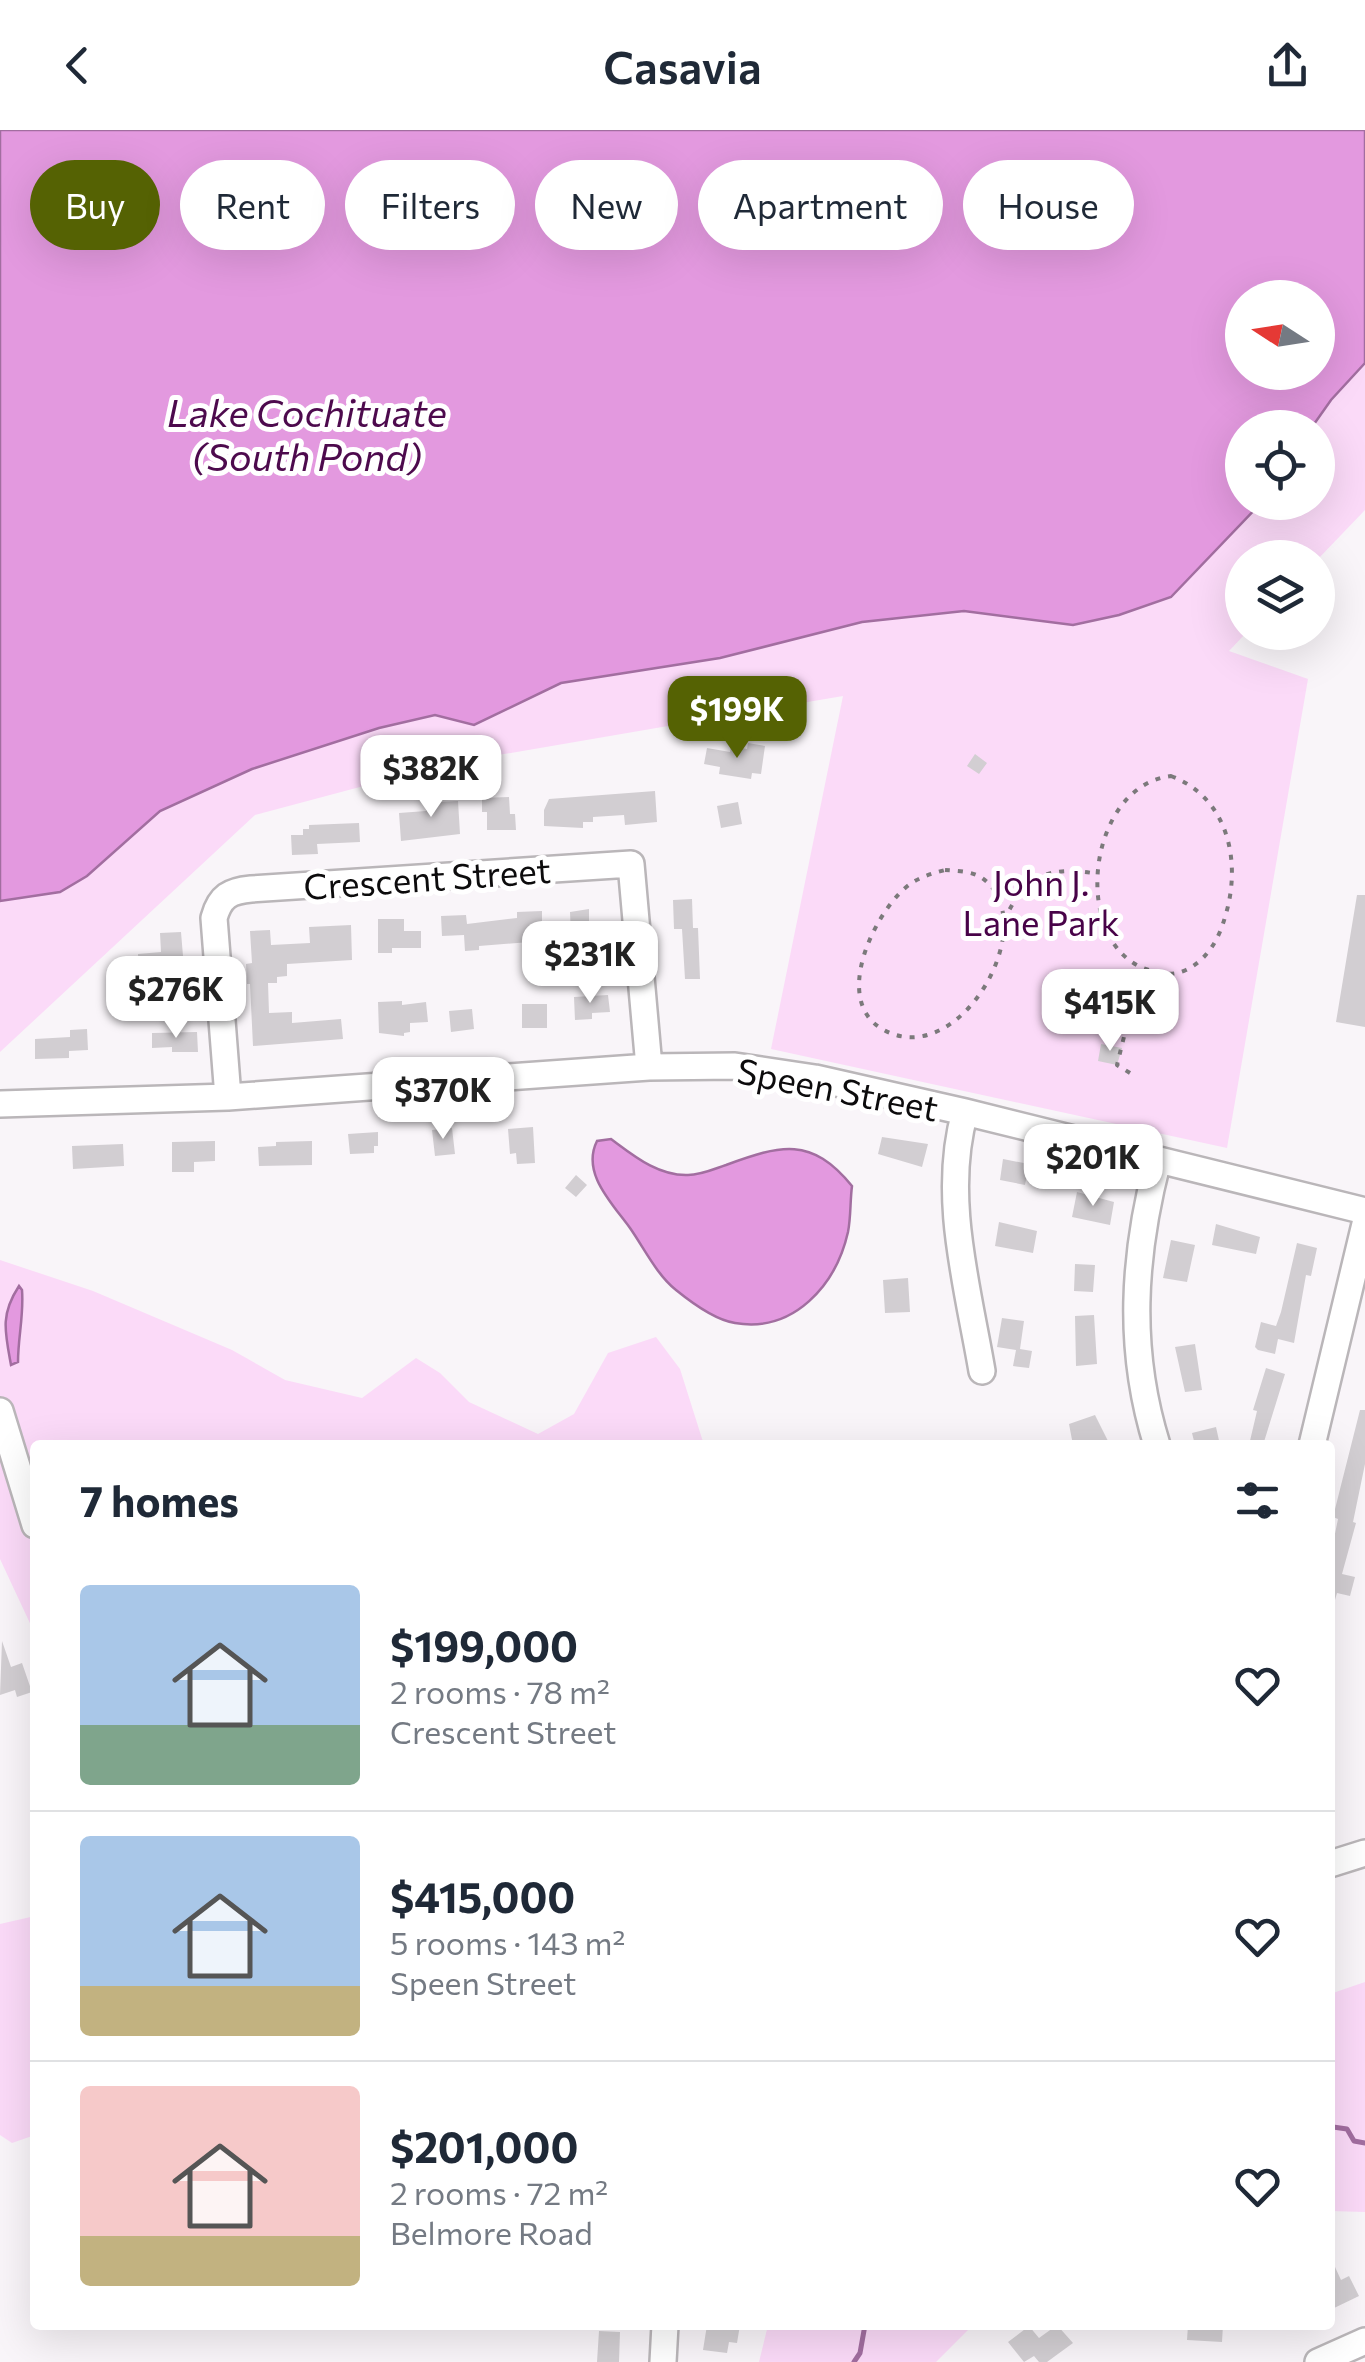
<!DOCTYPE html>
<meta charset="utf-8">
<style>
body{margin:0;font-family:Commissioner,sans-serif;background:#f6f6f7;color:#1f2937;height:100vh;display:flex;flex-direction:column;font-size:38px;white-space:nowrap}
*{box-sizing:border-box;margin:0}
p{font-size:32px;color:#747a83}
.icon{flex:none;width:55px;height:55px;fill:none;stroke:currentColor;stroke-width:2;stroke-linecap:round;stroke-linejoin:round}
.map{position:relative;flex:1;overflow:hidden}
.details{position:absolute;left:30px;top:1310px;width:1305px;height:890px;display:flex;flex-direction:column;background:#fff;border-radius:10px;box-shadow:0 10px 40px #0002}
.details>*{flex:none}
.top-card{position:absolute;left:30px;top:30px;width:1305px;height:90px;display:flex;gap:20px}
.needle{width:65px;rotate:282deg}
.tools{position:absolute;left:1225px;top:150px;display:grid;gap:20px}
.tools a{display:grid;place-items:center;width:110px;height:110px;border-radius:50%;background:#fff;box-shadow:0 10px 40px #0002;font-size:50px}
.price{position:absolute;translate:-50% -85px;padding:0 22px;border-radius:20px;background:#fff;color:#222;font-size:32px;line-height:65px;filter:drop-shadow(0 2px 5px #0008)}
.price::after{content:'';position:absolute;left:50%;top:60px;width:30px;height:22px;margin-left:-15px;background:inherit;clip-path:polygon(0 0,100% 0,50% 100%)}
.price.current{background:#556203;color:#fff}
ul{padding:0;list-style:none}
li{display:flex;align-items:center;gap:30px;height:250px;padding:0 50px}
li+li{border-top:2px solid #e0e1e3}
li span{display:grid;place-items:center;flex:none;width:280px;height:200px;border-radius:10px;color:#555}
li>.icon{margin-inline-start:auto}
span .icon{width:120px;height:120px;fill:#fffc;stroke-width:1}
li b{font-size:42px}
h2{display:flex;justify-content:space-between;align-items:center;height:120px;padding:0 50px;font-size:42px}
.pill{padding:0 35px;border-radius:45px;background:#fff;box-shadow:0 10px 40px #0002;font-size:35px;line-height:90px}
.pill.current{background:#556203;color:#fff}
header{display:flex;justify-content:space-between;align-items:center;height:130px;padding:0 50px;background:#fff;font-size:45px;font-weight:600}
.map>svg:first-child{display:block}
.green{fill:#fbdaf8}
.water{fill:#e399df;stroke:#a26ea0;stroke-width:2.5;fill-rule:evenodd}
.lines{fill:none;stroke-linecap:round;stroke-linejoin:round}
.stream{stroke:#a26ea0;stroke-width:5}
.building{fill:#d2ced2}
.minor-casing{stroke:#bab6b9;stroke-width:30}
.path{stroke:#7b797b;stroke-width:4;stroke-dasharray:5 8;stroke-linecap:butt}
.minor{stroke:#fff;stroke-width:25}
.labels{text-anchor:middle;dominant-baseline:central;stroke-width:10;stroke-linejoin:round;paint-order:stroke}
.street-label{font-size:35px;fill:#0c0b0c;stroke:#fff}
.park-label{font-size:35px;fill:#480348;stroke:#fff}
.water-label{font-size:38px;font-style:italic;fill:#4d0a4d;stroke:#fff}
</style>
<header><svg class="icon" aria-label="back" viewBox="0 0 24 24"><path d="M15 5l-7 7 7 7"/></svg>Casavia<svg class="icon" aria-label="share" viewBox="0 0 24 24"><path d="M12 15V3M7 8l5-5 5 5M5 13v7h14v-7"/></svg></header>
<div class="map">
<svg width="1365" height="2232" viewBox="0 0 1365 2232">
<rect width="100%" height="100%" fill="#f9f5f9"/>
<!-- green -->
<path class="green" d="M1365 233V380L1318 429 1242 428V502L1246 503 1229 521 1308 549 1227 1018 771 919 843 566 446 634 255 685 0 922V771L60 762 87 746 160 681 252 639 379 598 435 585 474 595 561 553 720 528 861 492 964 481 1073 495 1119 485 1171 467 1261 373 1318 372V298L1312 297 1331 270Z
M0 1130 93 1161 232 1220 285 1250 362 1268 416 1228 440 1243 469 1272 538 1304 574 1284 608 1223 656 1207 680 1239 704 1315H35V1504L0 1429Z
M35 1786V2005L12 2013 0 2005V1794Z
M1365 1852V2082L1330 2081V1864Z
M768 2195H973L936 2232H759Z"/>
<!-- water -->
<path class="water" d="M0 0H1365V233L1331 270 1312 297 1242 298V372L1261 373 1171 467 1119 485 1073 495 964 481 862 492 720 528 561 553 474 595 435 585 379 598 252 639 160 681 87 746 60 762 0 771ZM1242 168H1318V242H1242Z
M611 1009C634 1026 658 1046 688 1045 701 1045 714 1039 726 1035 781 1015 811 1006 852 1056 850 1071 851 1087 848 1102 836 1155 794 1203 735 1193 715 1190 692 1173 676 1160 657 1145 644 1118 630 1098 612 1073 581 1043 597 1011Z
M19 1156 22 1160C24 1185 18 1207 18 1232L11 1235C5 1202 0 1185 19 1156Z"/>
<g class="lines">
<!-- stream -->
<path class="stream" d="M1330 2002 1333 1997 1347 1999 1354 2011 1365 2013
M854 2232 860 2223 865 2195"/>
</g>
<!-- building -->
<path class="building" d="M748 613 765 616 761 644 752 643 751 649 719 644 720 637 704 634 707 618 730 622 731 616 747 619Z
M975 624 987 633 979 644 967 636Z
M438 660 439 672 458 671 460 704 401 711 399 683 426 681 424 661Z
M655 661 657 692 625 695 624 685 593 687V692H583V698L544 696V680L549 669Z
M509 667 510 684H515L516 700H487V682H482V668Z
M738 672 742 694 721 698 717 676Z
M359 693 360 712 317 714 318 724 292 725 291 705H303V699H309V695Z
M1357 765H1365V897L1336 892Z
M692 769 693 798H698L700 849H685L682 799H674L673 770Z
M589 779V793H608L609 814 589 815 588 805 571 806 570 782Z
M542 781V811L479 816V820L465 821 464 805 442 806 441 786 466 785 467 794 517 788V782Z
M378 789H404V801H421V818H392V823H378Z
M351 795 352 830 287 834V846L277 847V853H268L269 883 292 882V893L341 889 343 909 253 916 250 854H247L246 834 252 833 250 801 270 800 271 815 310 813 309 797Z
M181 802 184 838 172 839 173 855 155 856 154 841 139 842 138 824 161 822 160 803Z
M608 865 610 882 592 883V889L575 890 574 867Z
M402 871V875L426 872 428 892 410 893V902L404 903V906L379 903 378 872Z
M522 874H547V898H522Z
M472 879 474 899 451 902 449 881Z
M87 899 88 920 69 921V928L35 929V909L70 907V900Z
M197 902 198 922H172V917L152 918V903Z
M1101 914 1122 918 1117 935 1098 931Z
M533 997 535 1033 517 1034 516 1023 510 1024 508 999Z
M452 998 455 1024 435 1026 432 1000Z
M378 1002V1016H374V1023L350 1024 348 1004Z
M882 1007 928 1014 922 1037 878 1024Z
M215 1011V1031L194 1032V1042H172V1012Z
M312 1011V1035L259 1036 258 1017 276 1016V1012Z
M123 1014 124 1036 73 1039 72 1016Z
M1003 1029 1029 1034 1025 1055 1000 1050Z
M576 1045 587 1055 576 1067 565 1058Z
M1077 1062 1114 1072 1110 1095 1072 1087Z
M999 1092 1037 1101 1033 1123 995 1116Z
M1216 1094 1260 1107 1256 1124 1212 1115Z
M1171 1110 1195 1115 1187 1152 1163 1148Z
M1297 1113 1317 1118 1311 1146 1306 1145 1294 1213 1278 1209 1275 1224 1258 1220 1255 1217 1261 1192 1276 1196 1281 1182Z
M1075 1134 1095 1135 1093 1162 1074 1161Z
M908 1148 910 1182 885 1183 883 1150Z
M1094 1185 1097 1234 1076 1236 1075 1186Z
M1002 1188 1024 1191 1020 1219 1032 1221 1029 1238 1013 1236 1016 1220 997 1217Z
M1195 1214 1202 1260 1185 1262 1175 1217Z
M1266 1238 1285 1244 1263 1315H1249L1257 1281 1253 1280Z
M1360 1280H1365V1334L1353 1392 1356 1393 1342 1444 1355 1447 1350 1466 1337 1463 1335 1470H1330V1428L1338 1389 1333 1387Z
M1095 1285 1110 1315H1073L1069 1294Z
M1216 1297 1220 1315H1195L1192 1303Z
M2 1511 11 1537 22 1533 32 1562 17 1567 15 1560 0 1565Z
M1330 2126 1341 2150 1349 2146 1359 2166 1330 2180Z
M707 2195H740L737 2213 729 2212 727 2223 703 2220Z
M1057 2195 1073 2213 1047 2232H1039L1034 2226 1024 2232 1008 2212 1029 2196 1039 2208Z
M1188 2195H1223L1222 2212 1187 2210Z
M599 2201 620 2202 619 2232H597Z"/>
<g class="lines">
<defs>
<path id="minor" d="M228 967 214 788C220 766 230 761 251 759L631 734 649 937
M0 974 228 967 649 937 735 936 815 948 965 982 1365 1081
M965 982C941 1066 968 1158 982 1241
M0 1281 35 1395
M1157 1315C1127 1219 1133 1126 1158 1030
M1312 1315 1365 1094
M1330 1734 1365 1723
M663 2232 665 2195
M1318 2232 1365 2211"/>
</defs>
<!-- minor casing -->
<use href="#minor" class="minor-casing"/>
<!-- path -->
<path class="path" d="M1171 646C1229 668 1242 733 1225 787 1219 809 1207 830 1186 840 1173 846 1162 844 1149 840 1070 817 1085 656 1171 646Z
M945 740C957 741 972 741 982 748 1045 792 959 944 882 899 833 870 873 787 904 759 916 748 930 744 945 740Z
M1004 791C1024 745 1050 735 1098 744
M1130 943 1117 935 1141 838"/>
<!-- minor -->
<use href="#minor" class="minor"/>
</g>
<g class="labels">
<!-- street labels -->
<g class="street-label">
<text transform="translate(427 747) rotate(-4)">Crescent Street</text>
<text transform="translate(838 958) rotate(11)">Speen Street</text>
</g>
<!-- park labels -->
<g class="park-label">
<text x="1041" y="751">John J.<tspan x="1041" dy="40">Lane Park</tspan></text>
</g>
<!-- water labels -->
<g class="water-label">
<text x="307" y="281">Lake Cochituate<tspan x="307" dy="44">(South Pond)</tspan></text>
</g>
</g>
</svg>
<div class="tools">
<a><svg class="needle" viewBox="-14 -14 28 28"><path d="M0-13l5 13h-10z" fill="#e53935"/><path d="M0 13l5-13h-10z" fill="#747a83"/></svg></a>
<a><svg class="icon" aria-label="locate" viewBox="0 0 24 24"><circle cx="12" cy="12" r="6"/><path d="M12 2v4M12 18v4M2 12h4M18 12h4"/></svg></a>
<a><svg class="icon" aria-label="layers" viewBox="0 0 24 24"><path d="M12 4l9 5-9 5-9-5zM3 14l9 5 9-5"/></svg></a>
</div>
<b class="price current" style="left:737px;top:631px">$199K</b>
<b class="price" style="left:431px;top:690px">$382K</b>
<b class="price" style="left:590px;top:876px">$231K</b>
<b class="price" style="left:176px;top:911px">$276K</b>
<b class="price" style="left:1110px;top:924px">$415K</b>
<b class="price" style="left:443px;top:1012px">$370K</b>
<b class="price" style="left:1093px;top:1079px">$201K</b>
<div class="top-card">
<a class="pill current">Buy</a>
<a class="pill">Rent</a>
<a class="pill">Filters</a>
<a class="pill">New</a>
<a class="pill">Apartment</a>
<a class="pill">House</a>
</div>
<section class="details">
<h2>7 homes<svg class="icon" aria-label="filters" viewBox="0 0 24 24"><path d="M4 7h16M4 17h16"/><circle cx="9" cy="7" r="2"/><circle cx="15" cy="17" r="2"/></svg></h2>
<ul>
<li><span style="background:linear-gradient(#a9c7e8 70%,#7fa58c 0)"><svg class="icon" aria-label="home" viewBox="0 0 24 24"><path d="M3 11l9-7 9 7M6 9v11h12V9"/></svg></span><div><b>$199,000</b><p>2 rooms · 78 m²</p><p>Crescent Street</p></div><svg class="icon" aria-label="heart" viewBox="0 0 24 24"><path d="M12 20l-8-8c-3-5 5-10 8-4 3-6 11-1 8 4z"/></svg></li>
<li><span style="background:linear-gradient(#a9c7e8 75%,#c2b280 0)"><svg class="icon" aria-label="home" viewBox="0 0 24 24"><path d="M3 11l9-7 9 7M6 9v11h12V9"/></svg></span><div><b>$415,000</b><p>5 rooms · 143 m²</p><p>Speen Street</p></div><svg class="icon" aria-label="heart" viewBox="0 0 24 24"><path d="M12 20l-8-8c-3-5 5-10 8-4 3-6 11-1 8 4z"/></svg></li>
<li><span style="background:linear-gradient(#f6c9c9 75%,#c2b280 0)"><svg class="icon" aria-label="home" viewBox="0 0 24 24"><path d="M3 11l9-7 9 7M6 9v11h12V9"/></svg></span><div><b>$201,000</b><p>2 rooms · 72 m²</p><p>Belmore Road</p></div><svg class="icon" aria-label="heart" viewBox="0 0 24 24"><path d="M12 20l-8-8c-3-5 5-10 8-4 3-6 11-1 8 4z"/></svg></li>
</ul>
</section>
</div>
